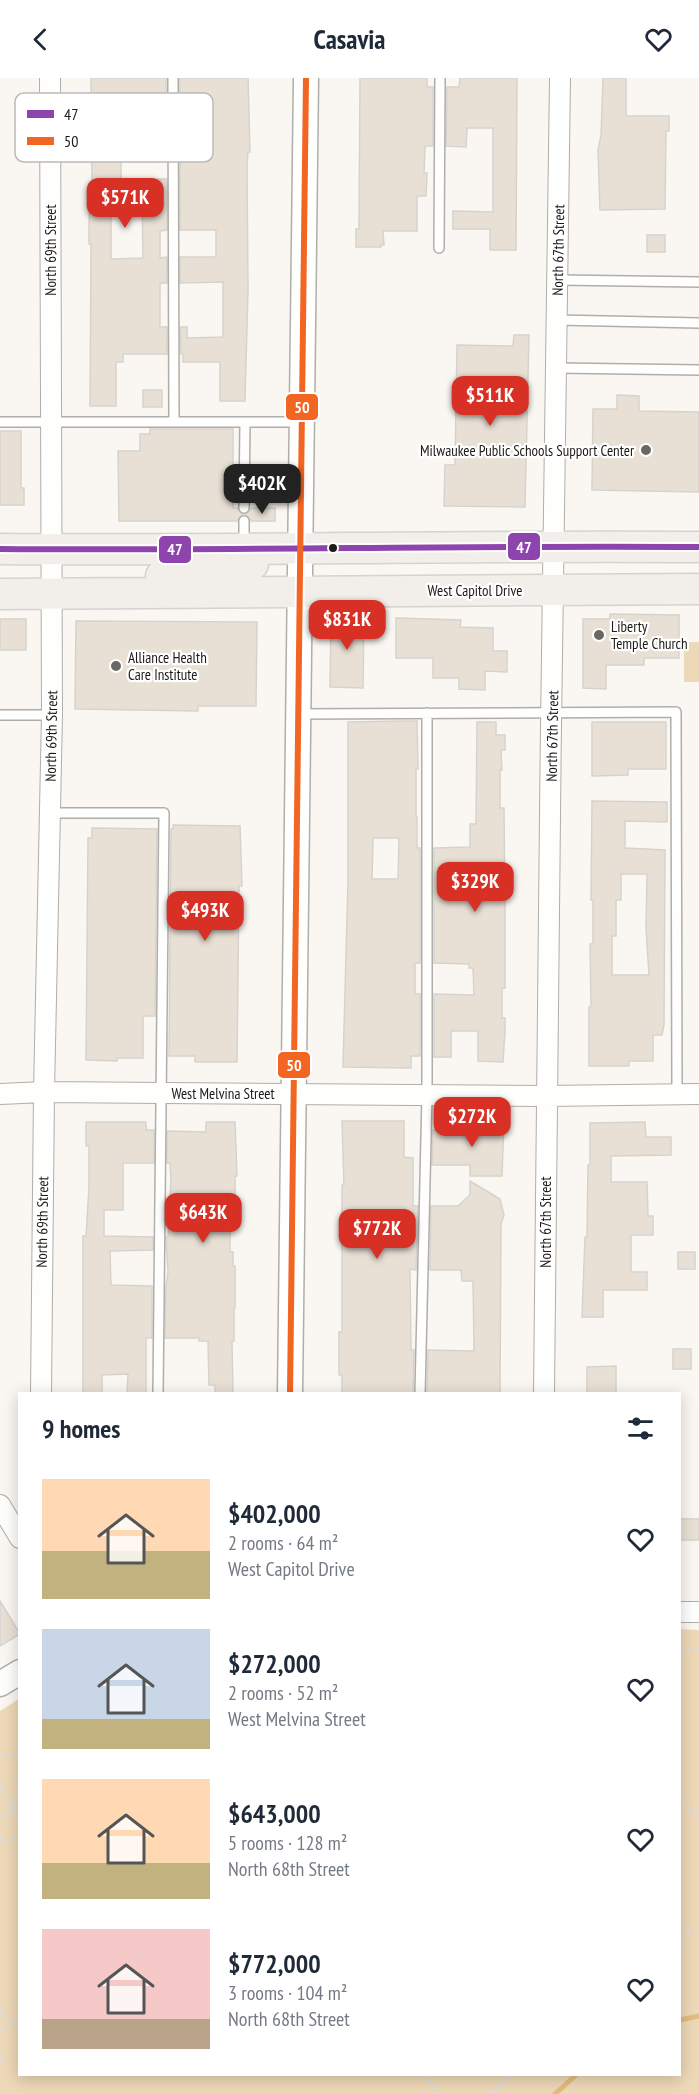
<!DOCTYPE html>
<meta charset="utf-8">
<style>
body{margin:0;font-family:"PT Sans Narrow",sans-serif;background:#f6f6f7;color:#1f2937;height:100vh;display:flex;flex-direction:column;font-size:22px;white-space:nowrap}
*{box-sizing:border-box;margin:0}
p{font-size:20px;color:#747a83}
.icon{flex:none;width:33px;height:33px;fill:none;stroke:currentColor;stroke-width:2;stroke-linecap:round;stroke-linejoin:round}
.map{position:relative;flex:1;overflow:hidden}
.details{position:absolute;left:18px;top:1314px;width:663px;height:684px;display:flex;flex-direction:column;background:#fff;border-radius:0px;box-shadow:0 3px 15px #0003}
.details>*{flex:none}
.price{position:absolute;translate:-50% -51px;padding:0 14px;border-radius:12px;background:#d93025;color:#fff;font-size:20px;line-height:39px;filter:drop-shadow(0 2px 3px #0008)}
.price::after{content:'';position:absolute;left:50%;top:36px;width:18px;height:14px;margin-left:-9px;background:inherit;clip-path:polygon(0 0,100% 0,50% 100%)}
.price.selected{background:#222;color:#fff}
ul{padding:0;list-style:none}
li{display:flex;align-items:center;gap:18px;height:150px;padding:0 24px}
li span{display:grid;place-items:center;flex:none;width:168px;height:120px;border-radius:0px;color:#555}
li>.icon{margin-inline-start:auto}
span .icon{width:72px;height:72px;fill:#fffc;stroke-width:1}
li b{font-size:26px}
h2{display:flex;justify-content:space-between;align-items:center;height:72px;padding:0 24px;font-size:26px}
header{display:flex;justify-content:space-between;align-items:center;height:78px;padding:0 24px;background:#fff;font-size:27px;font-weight:800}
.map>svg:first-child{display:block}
.green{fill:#edd8b7}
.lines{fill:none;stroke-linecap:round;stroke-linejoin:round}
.stream{stroke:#e2bd7e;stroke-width:5}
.building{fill:#e8e0d5;stroke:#d6d3cf;stroke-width:1.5;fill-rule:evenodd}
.service-casing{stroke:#b0aeaa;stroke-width:12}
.minor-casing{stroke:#b0aeaa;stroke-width:22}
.tertiary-casing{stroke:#b0aeaa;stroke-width:27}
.primary-casing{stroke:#d5d2d0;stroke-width:33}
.path{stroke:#dcdcda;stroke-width:3;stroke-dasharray:4.5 3;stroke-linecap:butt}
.service{stroke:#fefefd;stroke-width:9}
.minor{stroke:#fefefd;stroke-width:20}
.tertiary{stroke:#fefefd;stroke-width:24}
.primary{stroke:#f2eee9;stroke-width:30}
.bus-1-casing{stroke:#fff;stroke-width:10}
.bus-2-casing{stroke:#fff;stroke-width:10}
.bus-1{stroke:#8e44ad;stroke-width:6}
.bus-2{stroke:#f26522;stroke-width:6}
.poi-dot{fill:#6a6764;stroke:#fff;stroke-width:2}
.bus-dot{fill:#1d1a17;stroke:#fff;stroke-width:2}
.labels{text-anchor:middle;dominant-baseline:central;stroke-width:4.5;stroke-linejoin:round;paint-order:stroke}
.street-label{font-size:15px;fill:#1d1a17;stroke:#fff}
.poi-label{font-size:15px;fill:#1d1a17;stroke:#fff;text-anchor:start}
.key{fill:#fff;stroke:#bbbab9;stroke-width:1.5}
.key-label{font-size:16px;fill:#1d1a17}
.line-badge{stroke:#fff;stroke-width:2}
.badge-label{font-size:16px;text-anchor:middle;font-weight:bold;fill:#fff}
</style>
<header><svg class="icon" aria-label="back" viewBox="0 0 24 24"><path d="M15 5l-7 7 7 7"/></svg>Casavia<svg class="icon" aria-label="heart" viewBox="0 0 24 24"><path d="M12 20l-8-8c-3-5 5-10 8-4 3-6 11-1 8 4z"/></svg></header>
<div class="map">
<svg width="699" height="2016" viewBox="0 0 699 2016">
<rect width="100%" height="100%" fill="#faf7f2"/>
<!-- green -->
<path class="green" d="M684 564H699V604H684Z
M680 1551 699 1552V2016H0V1633L19 1621 20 1996H680Z"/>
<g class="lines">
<!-- stream -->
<path class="stream" d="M680 1942 699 1938
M555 2016 577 1996"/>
</g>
<!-- building -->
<path class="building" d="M91 0H166V74H121V102L167 101V152L160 153V180L167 179V205H160V249H167V276H123V284H116V328H90L91 166H89V150L90 105H92ZM115 119H142L143 180 111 181V133H115Z
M180 0H248L250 74H248L247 88 248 211 245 323H220V284H183V276H181L180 249H187V260L223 259V204L180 205V179H216V152H180Z
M360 0H427V9H433V68H425L424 95H427L426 118H417V153H383L384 167H381V169H356V151H359Z
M460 0H517L516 172H490V151H453V133L493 134V50H467L466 69 446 68 447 9H459Z
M603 0H626V38H669V53H666L665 131 600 132 598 72 601 57Z
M647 157H665V174H647Z
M514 257H529L525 429 444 428 445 387H455L457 267 513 268Z
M143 312H162V329H143Z
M617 317 639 318V333L699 334V414L592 412 593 331H617Z
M150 351H233V430H237L243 436 237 443H119L118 373H140V356H150Z
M0 353H21V410H24V427H0Z
M251 430H275V443H251L245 436 249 434Z
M331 535 364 536 363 610 330 609Z
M610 536 679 537V580H644V587H606V611L583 610V541H610Z
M396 540 461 542 460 549 493 550V573H507V594L485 593V612L459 611V600H433V580H396Z
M0 541H26V572H0Z
M76 543 257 544 256 628H198V633L75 631Z
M399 643H417L418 691H416V739H417V770H420V885H415V916H420V978H411V990L343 989 348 802V644ZM373 760H399L398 801H372Z
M477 644H496V657H505V672H501L502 692H500V730H504L505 833V910H502V940H505V953L503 984 478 983V953H451V979H434V916L474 917 473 890H469V886L434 885V770L470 769V746H476Z
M592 644H666V691H628V697L592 698Z
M592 723 667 724V744L625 743V770L665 772 664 947 662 957H653V983H629V988H589V929H591L590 866H593V822H591ZM621 796H647L646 850 649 897H612V858H616V822H621Z
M173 747 240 748 242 808H239L237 984H195V978H169L171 751H173Z
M92 750 157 751 155 938H143V980H117V983L86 982 88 760H92Z
M342 1043H404V1079L413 1080V1128H418L416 1192 410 1191 411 1272H414L413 1316H342V1297H339V1254H342V1107H344Z
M504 1043 502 1098H470V1087H432L433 1052 468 1053 467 1044Z
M86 1044H146V1052H154V1085H123V1132H104V1158L153 1159V1172L110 1173 111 1207 152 1208V1260H146V1316H127L128 1296 102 1297V1316H83V1158H86L89 1109V1068H86Z
M206 1044H235L237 1098H235V1132H230V1174H233V1188H235V1230H234V1263H232L233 1316H215V1307H209L208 1263H199V1260H165L166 1208 168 1195 166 1159H168L171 1101 170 1085H167V1053L206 1054Z
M645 1044 646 1059H671V1077L611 1078V1104H647L648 1138H653V1157H631V1194H647V1212H603V1239H582L585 1159H587L588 1087H590V1045Z
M470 1103 500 1121 504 1137 501 1146 500 1316H427L428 1272 474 1273 473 1203H462L461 1192H430L431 1128H458L470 1117Z
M678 1174H695V1191H678Z
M673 1271H691V1291H673Z
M616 1288V1316H587V1289Z
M680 1441H699V1462H680Z
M0 1523 20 1556 0 1568Z"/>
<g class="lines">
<defs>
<path id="service" d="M173 0 174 344
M439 170 440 0
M558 202 699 204
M557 242 699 245
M557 290 699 292
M0 344H300
M244 430 245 344
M244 443V466
M298 636 676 634 677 1016
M0 637H52
M50 735H164L158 1316
M420 1316 427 1017V635"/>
<path id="minor" d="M0 1016 44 1014 545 1018 699 1016
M41 1316 44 1014 52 637 50 0
M544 1316C546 877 555 439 560 0
M0 1427 20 1460
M680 1534H699"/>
<path id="tertiary" d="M290 1316 306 0
M0 1606 20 1594"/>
<path id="primary" d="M0 471C233 473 466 467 699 469
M161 498 253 486
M0 516 699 511"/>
</defs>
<!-- service casing -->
<use href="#service" class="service-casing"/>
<!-- minor casing -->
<use href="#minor" class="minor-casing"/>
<!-- tertiary casing -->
<use href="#tertiary" class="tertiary-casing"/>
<!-- primary casing -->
<use href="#primary" class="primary-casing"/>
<!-- path -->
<path class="path" d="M680 1571H699
M0 1676 20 1678
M0 1708 20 1745
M680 1716 684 1725 699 1741
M0 1738 12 1732 20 1702
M0 1759 4 1765 20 1757
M680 1861 699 1847
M0 1932 9 1947
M0 1952 20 1941
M0 1976 2 1985
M424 1996 440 2016
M491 2016 511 1996"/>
<!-- service -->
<use href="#service" class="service"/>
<!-- minor -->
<use href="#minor" class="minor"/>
<!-- tertiary -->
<use href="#tertiary" class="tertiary"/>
<!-- primary -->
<use href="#primary" class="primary"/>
<defs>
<path id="bus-1" d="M0 471C233 473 466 467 699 469"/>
<path id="bus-2" d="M290 1316 306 0"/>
</defs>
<!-- bus-1 casing -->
<use href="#bus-1" class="bus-1-casing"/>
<!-- bus-2 casing -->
<use href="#bus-2" class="bus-2-casing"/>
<!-- bus-1 -->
<use href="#bus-1" class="bus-1"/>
<!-- bus-2 -->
<use href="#bus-2" class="bus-2"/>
</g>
<!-- markers -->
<g class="poi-dot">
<circle cx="646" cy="372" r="6"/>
<circle cx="599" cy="557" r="6"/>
<circle cx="116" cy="588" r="6"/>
</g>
<circle class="bus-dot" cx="333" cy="470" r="5"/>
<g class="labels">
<!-- street labels -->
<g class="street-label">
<text transform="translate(50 172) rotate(-90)">North 69th Street</text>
<text transform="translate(558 172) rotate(-89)">North 67th Street</text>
<text x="475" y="512">West Capitol Drive</text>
<text transform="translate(51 658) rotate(-89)">North 69th Street</text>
<text transform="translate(552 658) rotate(-89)">North 67th Street</text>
<text x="223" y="1015">West Melvina Street</text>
<text transform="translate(42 1144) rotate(-89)">North 69th Street</text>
<text transform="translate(545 1144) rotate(-90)">North 67th Street</text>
</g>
<!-- poi labels -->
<g class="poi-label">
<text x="634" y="372" text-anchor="end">Milwaukee Public Schools Support Center</text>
<text x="611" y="548">Liberty<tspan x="611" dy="17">Temple Church</tspan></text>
<text x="128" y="579">Alliance Health<tspan x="128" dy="17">Care Institute</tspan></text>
</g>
</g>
<!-- legend -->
<rect x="15" y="15" width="198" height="69" rx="9" class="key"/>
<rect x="27" y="32" width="27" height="8" fill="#8e44ad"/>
<rect x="27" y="59" width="27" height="8" fill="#f26522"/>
<g class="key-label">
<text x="64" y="42">47</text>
<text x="64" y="69">50</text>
</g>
<g class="line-badge">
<rect x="285" y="315" width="34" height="28" rx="6" fill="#f26522"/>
<rect x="507" y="454" width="34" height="29" rx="6" fill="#8e44ad"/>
<rect x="158" y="457" width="34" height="29" rx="6" fill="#8e44ad"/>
<rect x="277" y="973" width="34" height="28" rx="6" fill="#f26522"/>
</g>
<g class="badge-label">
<text x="302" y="335">50</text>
<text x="524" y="475">47</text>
<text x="175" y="477">47</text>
<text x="294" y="993">50</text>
</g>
</svg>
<b class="price" style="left:125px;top:151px">$571K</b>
<b class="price" style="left:490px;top:349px">$511K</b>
<b class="price selected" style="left:262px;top:437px">$402K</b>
<b class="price" style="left:347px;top:573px">$831K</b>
<b class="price" style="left:475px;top:835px">$329K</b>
<b class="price" style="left:205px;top:864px">$493K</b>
<b class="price" style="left:472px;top:1070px">$272K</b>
<b class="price" style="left:203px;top:1166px">$643K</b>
<b class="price" style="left:377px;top:1182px">$772K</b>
<section class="details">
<h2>9 homes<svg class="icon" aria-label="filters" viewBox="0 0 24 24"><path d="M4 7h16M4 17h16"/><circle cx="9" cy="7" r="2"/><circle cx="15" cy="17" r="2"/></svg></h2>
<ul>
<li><span style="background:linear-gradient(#ffd9b3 60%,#c2b280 0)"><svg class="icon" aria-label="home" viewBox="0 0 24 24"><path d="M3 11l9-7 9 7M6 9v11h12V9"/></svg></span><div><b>$402,000</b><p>2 rooms · 64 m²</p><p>West Capitol Drive</p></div><svg class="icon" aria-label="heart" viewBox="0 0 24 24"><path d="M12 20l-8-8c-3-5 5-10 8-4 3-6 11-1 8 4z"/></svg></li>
<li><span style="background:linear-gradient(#c9d6e8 75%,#c2b280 0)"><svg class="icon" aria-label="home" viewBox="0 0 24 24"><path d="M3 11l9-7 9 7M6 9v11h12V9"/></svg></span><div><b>$272,000</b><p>2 rooms · 52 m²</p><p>West Melvina Street</p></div><svg class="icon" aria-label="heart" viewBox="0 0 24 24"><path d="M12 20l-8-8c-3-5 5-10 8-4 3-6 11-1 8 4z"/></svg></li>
<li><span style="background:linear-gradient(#ffd9b3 70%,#c2b280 0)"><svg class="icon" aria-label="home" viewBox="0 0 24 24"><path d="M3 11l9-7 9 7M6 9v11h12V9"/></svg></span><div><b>$643,000</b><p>5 rooms · 128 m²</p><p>North 68th Street</p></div><svg class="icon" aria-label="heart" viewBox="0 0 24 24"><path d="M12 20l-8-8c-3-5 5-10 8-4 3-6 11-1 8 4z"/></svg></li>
<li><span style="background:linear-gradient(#f6c9c9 75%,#b9a48a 0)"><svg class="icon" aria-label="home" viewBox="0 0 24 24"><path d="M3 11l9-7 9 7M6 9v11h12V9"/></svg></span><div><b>$772,000</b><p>3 rooms · 104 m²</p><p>North 68th Street</p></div><svg class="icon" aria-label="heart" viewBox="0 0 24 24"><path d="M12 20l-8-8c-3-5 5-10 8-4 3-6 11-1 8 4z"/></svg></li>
</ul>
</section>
</div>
